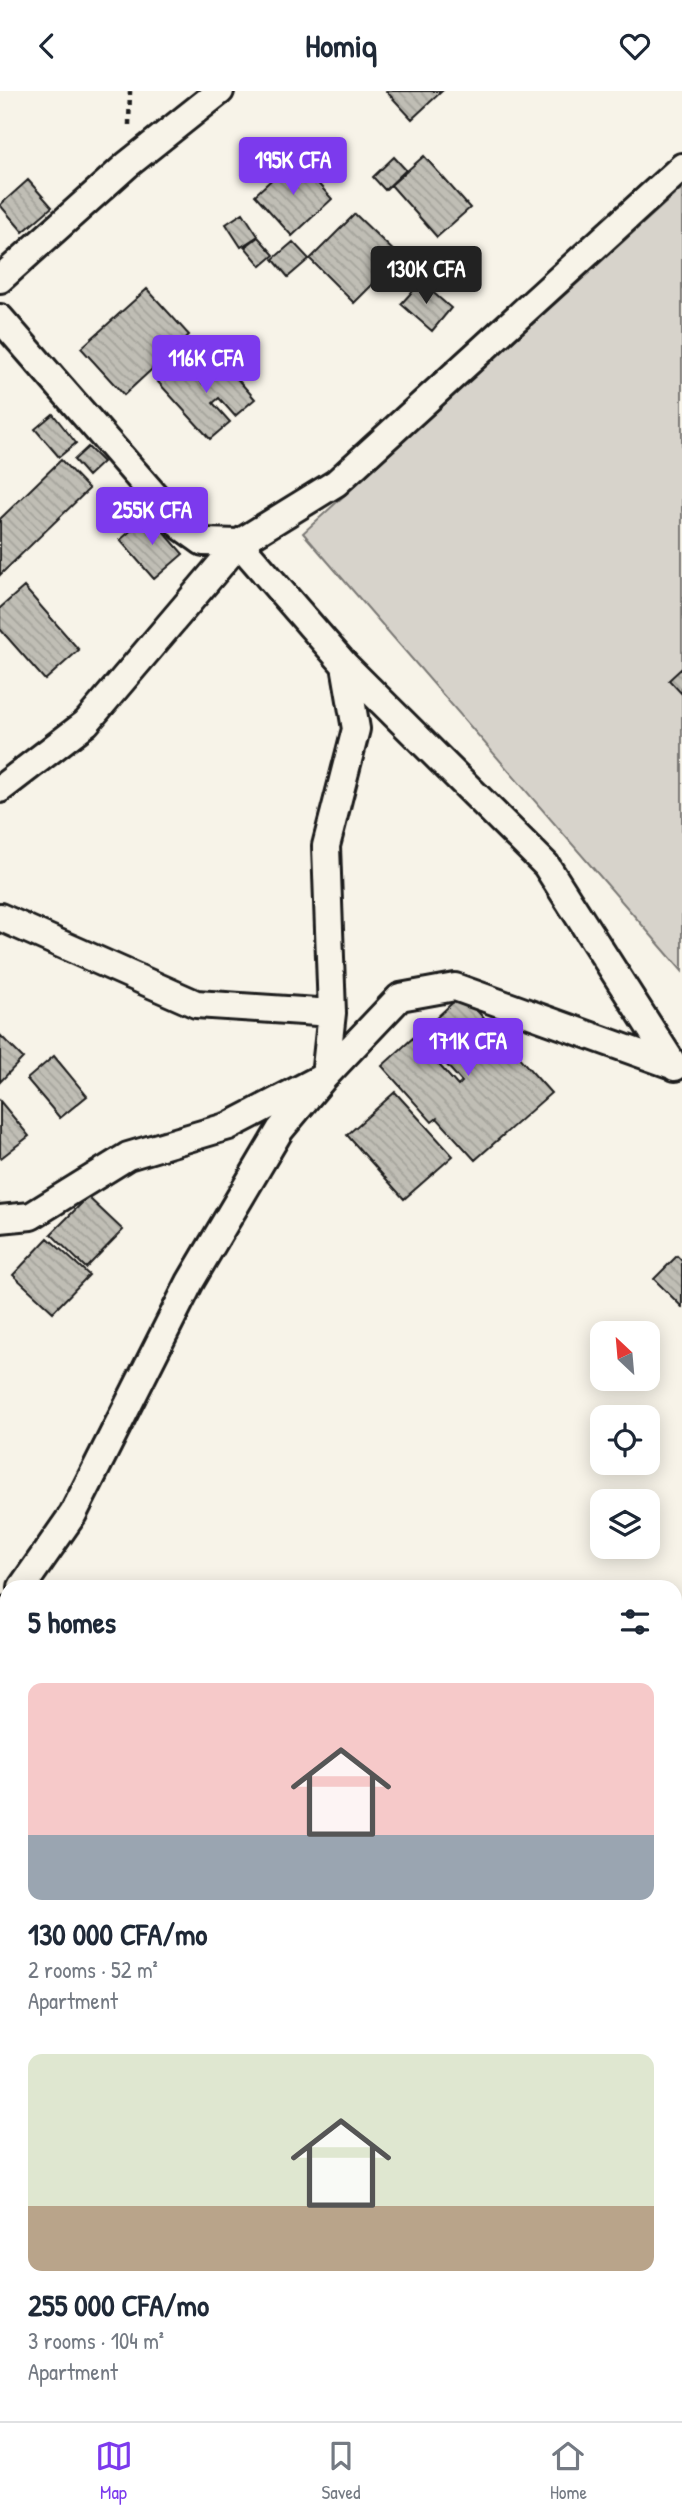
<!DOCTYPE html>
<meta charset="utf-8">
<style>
body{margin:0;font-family:"Patrick Hand",sans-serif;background:#f2f2f3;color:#1f2937;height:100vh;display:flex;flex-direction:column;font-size:26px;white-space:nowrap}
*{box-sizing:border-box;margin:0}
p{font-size:23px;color:#747a83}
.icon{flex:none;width:38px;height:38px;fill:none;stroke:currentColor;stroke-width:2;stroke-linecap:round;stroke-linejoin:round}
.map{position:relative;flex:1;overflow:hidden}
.drawer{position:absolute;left:0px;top:1489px;width:682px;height:842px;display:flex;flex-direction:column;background:#fff;border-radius:21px 21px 0 0;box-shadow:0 4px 18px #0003}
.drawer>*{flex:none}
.needle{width:46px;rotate:334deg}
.tools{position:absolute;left:590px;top:1230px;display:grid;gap:14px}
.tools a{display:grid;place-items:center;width:70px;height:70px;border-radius:14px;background:#fff;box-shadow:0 4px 18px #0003;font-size:35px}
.price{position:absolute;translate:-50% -60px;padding:0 16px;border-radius:7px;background:#7c3aed;color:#fff;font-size:23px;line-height:46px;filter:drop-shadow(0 2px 4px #0008)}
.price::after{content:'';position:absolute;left:50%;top:42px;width:21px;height:16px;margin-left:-10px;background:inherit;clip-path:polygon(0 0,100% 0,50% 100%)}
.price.selected{background:#222;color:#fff}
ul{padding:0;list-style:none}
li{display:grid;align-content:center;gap:14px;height:371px;padding:0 28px}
li span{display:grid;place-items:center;height:217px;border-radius:14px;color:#555}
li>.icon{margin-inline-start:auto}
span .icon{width:126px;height:126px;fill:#fffc;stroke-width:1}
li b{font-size:30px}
h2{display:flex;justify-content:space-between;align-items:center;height:84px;padding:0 28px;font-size:30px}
header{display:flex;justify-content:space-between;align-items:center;height:91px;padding:0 28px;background:#fff;font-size:32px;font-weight:700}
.menu{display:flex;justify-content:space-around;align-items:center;height:98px;border-top:2px solid #e0e1e3;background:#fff;font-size:19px;color:#747a83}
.menu a{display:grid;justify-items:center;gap:4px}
.menu .selected{color:#7c3aed}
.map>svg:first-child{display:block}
.green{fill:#d7d3cb;stroke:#7a7874;stroke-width:2}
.building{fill:url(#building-back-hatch);stroke:#1c1c1c;stroke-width:2}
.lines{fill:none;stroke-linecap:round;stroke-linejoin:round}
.street-casing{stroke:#1c1c1c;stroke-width:32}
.path{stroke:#1c1c1c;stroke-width:4.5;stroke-dasharray:5 5;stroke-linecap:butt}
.street{stroke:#f7f3e8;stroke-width:26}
</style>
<header><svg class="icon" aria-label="back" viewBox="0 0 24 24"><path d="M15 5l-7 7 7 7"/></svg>Homiq<svg class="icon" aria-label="heart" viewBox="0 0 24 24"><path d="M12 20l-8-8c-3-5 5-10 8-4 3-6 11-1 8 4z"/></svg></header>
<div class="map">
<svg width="682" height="2330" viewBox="0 0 682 2330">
<defs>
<pattern id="building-back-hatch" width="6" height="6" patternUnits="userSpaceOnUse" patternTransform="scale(1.75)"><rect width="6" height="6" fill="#c0beb5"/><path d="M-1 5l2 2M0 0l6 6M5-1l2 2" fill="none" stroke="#a4a39b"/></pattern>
</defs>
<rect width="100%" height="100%" fill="#f7f3e8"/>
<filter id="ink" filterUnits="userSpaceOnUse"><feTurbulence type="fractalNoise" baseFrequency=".0143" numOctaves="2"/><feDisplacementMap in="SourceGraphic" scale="14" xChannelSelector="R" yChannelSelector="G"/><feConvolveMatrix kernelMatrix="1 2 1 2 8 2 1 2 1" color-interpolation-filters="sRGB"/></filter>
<g filter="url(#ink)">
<!-- green -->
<path class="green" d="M682 97V880L303 442Z"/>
<!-- building -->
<path class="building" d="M386 0H442L412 28Z
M424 65 470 117 437 146 391 94Z
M394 66 406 79 385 99 373 86Z
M295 67 332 108 292 145 255 104Z
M28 89 52 116 23 141 0 114Z
M243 122 258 145 241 156 226 133Z
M355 123 400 166 354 212 310 168Z
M258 146 274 164 261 175 245 156Z
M293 151 309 168 288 186 273 168Z
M421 191 451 217 432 240 401 213Z
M147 198 189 244 124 304 81 257Z
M188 265 199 277 194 282 203 293 227 276 255 308 235 325 219 307 213 312 230 331 210 348 158 291Z
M53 323 76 352 59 366 35 338Z
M88 356 103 371 88 385 74 369Z
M61 369 89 398 0 484V428Z
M149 424 183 463 154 488 120 449Z
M24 496 79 559 45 589 0 538V517Z
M682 577V603L669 589Z
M462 903 551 1002 475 1069 437 1027 432 1031 382 975 414 946 458 995 462 991 419 943Z
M0 944 23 967 0 991Z
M54 965 87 1005 60 1027 27 988Z
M395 1001 453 1065 404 1108 347 1044Z
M0 1010 29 1045 1 1067 0 1065Z
M88 1106 123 1139 86 1177 51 1143Z
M48 1147 89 1184 53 1221 13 1184Z
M677 1165 682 1170V1216L654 1188Z
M682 1721V1823L676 1829V1727Z
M0 1734 7 1741V1840L0 1833Z
M5 2043 7 2128 0 2132V2045Z
M682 2245V2259L676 2252Z
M676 2273 682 2281V2303L676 2308Z"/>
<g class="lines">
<defs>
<path id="street" d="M0 188 127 74 220 0
M0 227 182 436 203 451 239 452
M345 574 546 774 675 976
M0 698 86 632 239 452
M0 826 196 913 332 922
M0 1128 31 1125 128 1065 229 1035 325 985 400 906 455 896 672 974
M22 1496 73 1423 190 1191 280 1039 325 985 332 922 326 755 356 638 345 574 239 452 336 392 682 76
M0 1529 7 1519
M676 1685 682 1680
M0 1698 7 1706
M0 2296 7 2287
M535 2324 544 2330"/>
</defs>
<!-- street casing -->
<use href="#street" class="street-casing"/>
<!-- path -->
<path class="path" d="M129 34 130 0
M0 1588 7 1592
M0 2000 7 1986"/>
<!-- street -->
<use href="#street" class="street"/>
</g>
</g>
</svg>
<div class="tools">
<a><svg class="needle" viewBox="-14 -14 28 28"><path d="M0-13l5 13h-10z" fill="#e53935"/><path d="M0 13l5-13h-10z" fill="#747a83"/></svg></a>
<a><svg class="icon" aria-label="locate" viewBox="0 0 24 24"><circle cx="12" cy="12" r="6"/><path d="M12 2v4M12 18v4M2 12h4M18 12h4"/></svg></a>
<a><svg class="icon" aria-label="layers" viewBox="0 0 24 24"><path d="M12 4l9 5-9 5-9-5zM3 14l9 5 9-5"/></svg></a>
</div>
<b class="price" style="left:293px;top:106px">195K CFA</b>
<b class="price selected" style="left:426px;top:215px">130K CFA</b>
<b class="price" style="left:206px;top:304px">116K CFA</b>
<b class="price" style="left:152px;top:456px">255K CFA</b>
<b class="price" style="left:468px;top:987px">171K CFA</b>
<section class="drawer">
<h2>5 homes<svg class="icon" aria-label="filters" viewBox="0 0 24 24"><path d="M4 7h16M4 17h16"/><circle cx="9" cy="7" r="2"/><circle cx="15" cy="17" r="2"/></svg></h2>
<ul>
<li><span style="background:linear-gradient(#f6c9c9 70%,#9aa5b1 0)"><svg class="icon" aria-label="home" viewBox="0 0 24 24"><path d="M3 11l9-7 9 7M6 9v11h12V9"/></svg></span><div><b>130 000 CFA/mo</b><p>2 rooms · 52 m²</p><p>Apartment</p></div></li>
<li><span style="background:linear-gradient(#dfe7d0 70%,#b9a48a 0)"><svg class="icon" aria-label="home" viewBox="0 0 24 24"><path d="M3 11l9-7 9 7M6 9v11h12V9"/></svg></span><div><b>255 000 CFA/mo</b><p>3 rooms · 104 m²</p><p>Apartment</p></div></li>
</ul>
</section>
</div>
<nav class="menu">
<a class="selected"><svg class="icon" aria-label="map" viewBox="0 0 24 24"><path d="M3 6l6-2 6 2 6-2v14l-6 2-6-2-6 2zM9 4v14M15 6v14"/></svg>Map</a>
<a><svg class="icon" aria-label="saved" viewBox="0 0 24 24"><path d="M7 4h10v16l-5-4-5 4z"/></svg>Saved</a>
<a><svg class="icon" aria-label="home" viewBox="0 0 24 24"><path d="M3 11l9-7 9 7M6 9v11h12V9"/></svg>Home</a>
</nav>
